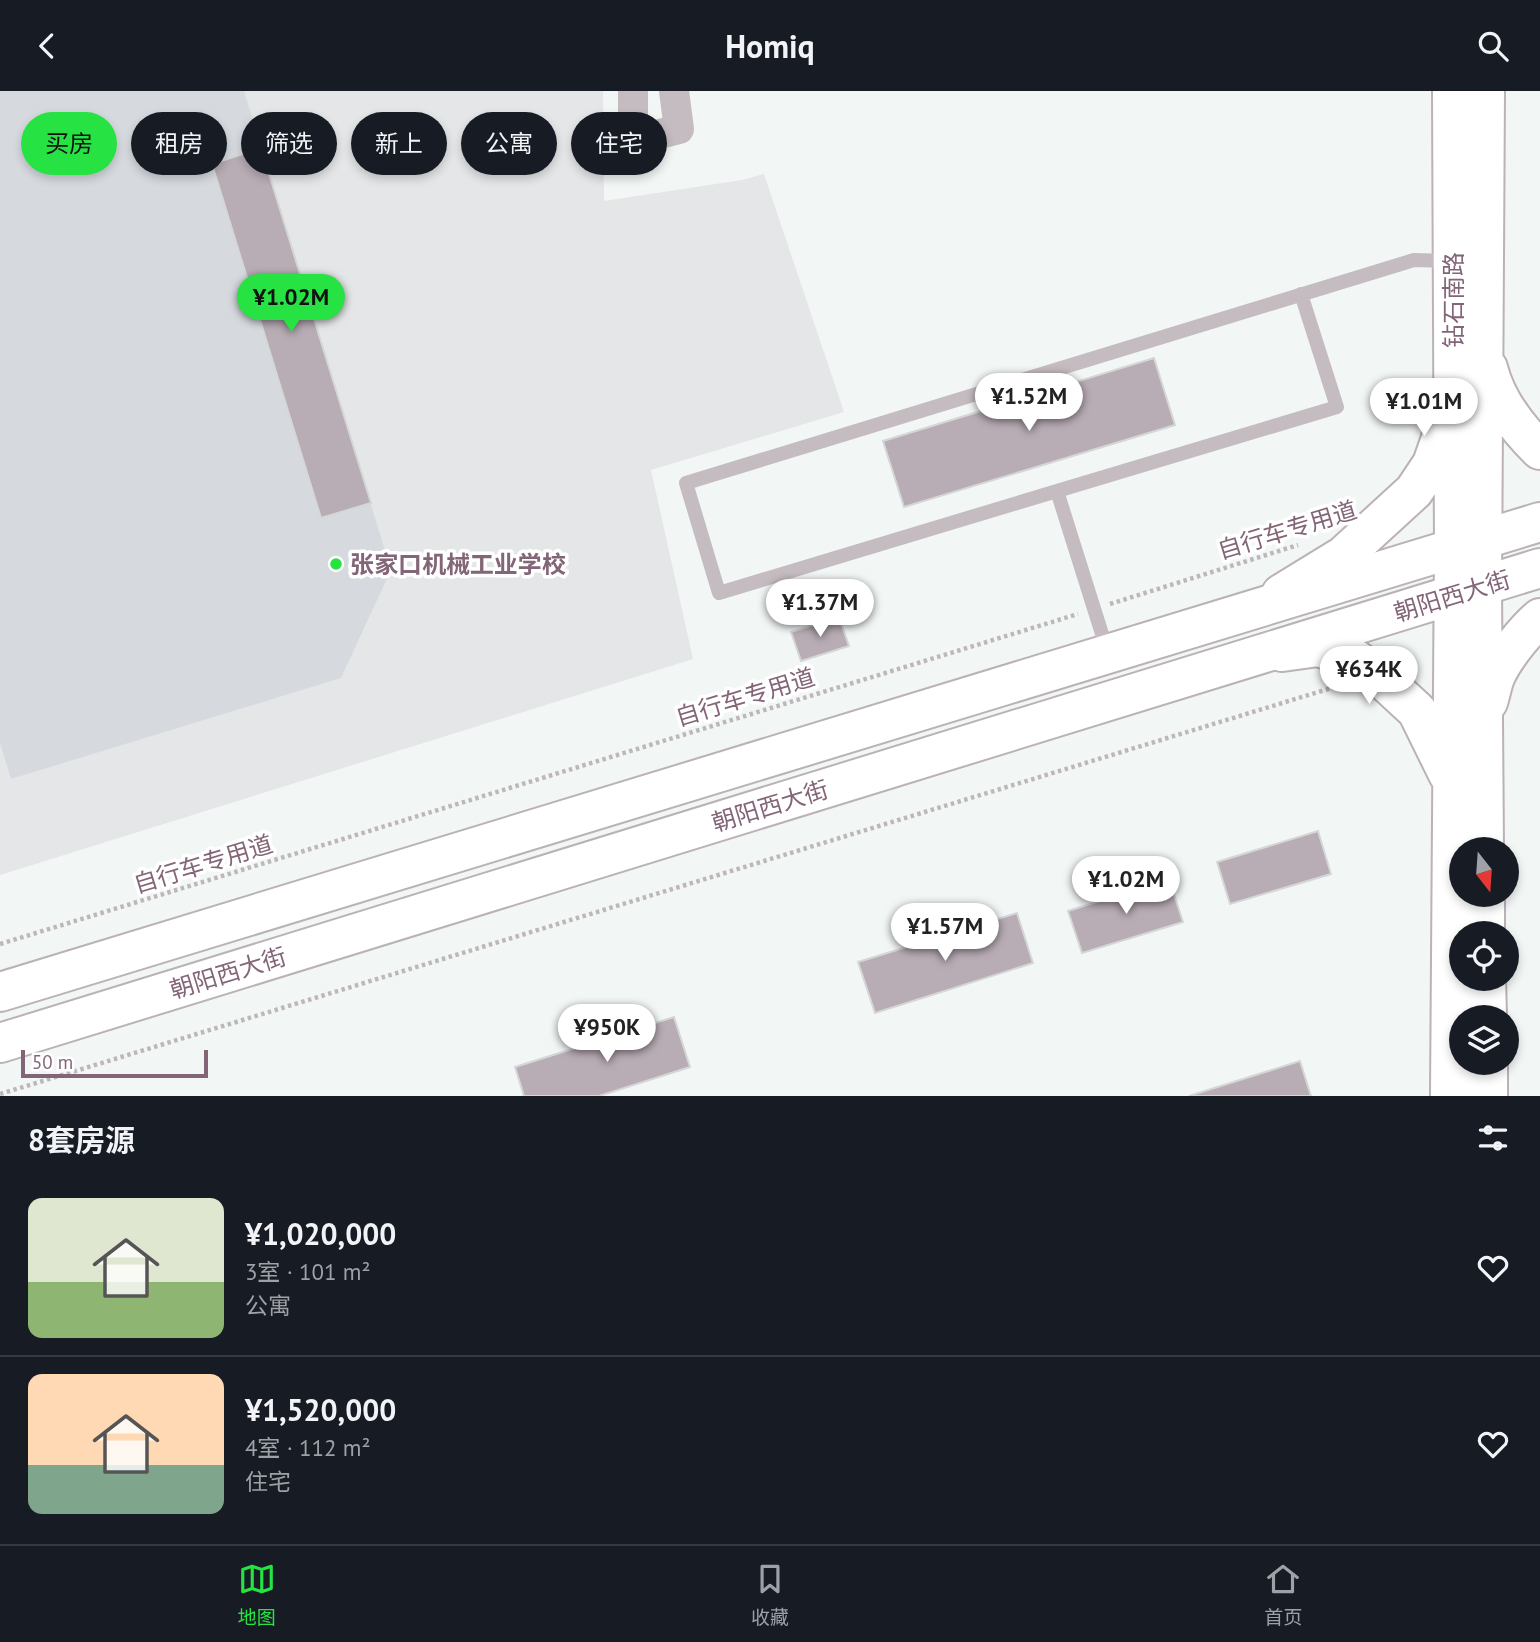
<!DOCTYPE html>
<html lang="zh">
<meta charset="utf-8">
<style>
body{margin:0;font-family:"PT Sans","Noto Sans SC",sans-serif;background:#20242c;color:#f1f3f6;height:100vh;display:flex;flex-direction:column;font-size:26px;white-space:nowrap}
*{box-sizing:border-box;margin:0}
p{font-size:23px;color:#9ea1a6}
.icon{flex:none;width:38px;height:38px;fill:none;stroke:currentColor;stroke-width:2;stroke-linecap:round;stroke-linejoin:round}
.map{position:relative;height:1005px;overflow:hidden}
.panel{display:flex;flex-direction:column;background:#171b24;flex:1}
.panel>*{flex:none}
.guide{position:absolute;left:21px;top:21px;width:700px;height:63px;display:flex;gap:14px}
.needle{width:46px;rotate:163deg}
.fabs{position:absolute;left:1449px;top:746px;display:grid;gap:14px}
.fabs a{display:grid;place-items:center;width:70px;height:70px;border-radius:50%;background:#171b24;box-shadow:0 4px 10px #0003;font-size:35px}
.scale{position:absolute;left:21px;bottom:18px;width:187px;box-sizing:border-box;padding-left:7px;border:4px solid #836578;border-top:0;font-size:19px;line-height:24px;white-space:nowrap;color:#836578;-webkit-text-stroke:5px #fff;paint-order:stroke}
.price{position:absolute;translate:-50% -60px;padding:0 16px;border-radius:24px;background:#fff;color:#222;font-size:23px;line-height:46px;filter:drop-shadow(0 2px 4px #0008)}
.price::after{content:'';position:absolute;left:50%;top:42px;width:21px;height:16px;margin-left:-10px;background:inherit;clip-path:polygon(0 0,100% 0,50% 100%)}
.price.active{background:#26e243;color:#111}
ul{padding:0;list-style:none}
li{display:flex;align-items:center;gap:21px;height:175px;padding:0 28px}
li+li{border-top:2px solid #363941}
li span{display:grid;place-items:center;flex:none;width:196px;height:140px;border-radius:14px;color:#555}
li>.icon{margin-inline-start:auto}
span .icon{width:84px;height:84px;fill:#fffc;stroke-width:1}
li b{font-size:30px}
h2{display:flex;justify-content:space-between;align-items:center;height:84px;padding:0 28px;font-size:30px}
.tag{padding:0 24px;border-radius:32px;background:#171b24;box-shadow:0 4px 10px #0003;font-size:24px;line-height:63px}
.tag.active{background:#26e243;color:#111}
header{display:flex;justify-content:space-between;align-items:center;height:91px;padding:0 28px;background:#171b24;font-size:32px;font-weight:700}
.tab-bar{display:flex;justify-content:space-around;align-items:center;height:98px;border-top:2px solid #363941;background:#171b24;font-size:19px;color:#9ea1a6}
.tab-bar a{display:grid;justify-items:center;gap:4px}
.tab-bar .active{color:#26e243}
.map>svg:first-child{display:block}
.built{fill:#e5e6e7}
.green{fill:#d6dadf}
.building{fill:#b8acb5;stroke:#d5d7d7;stroke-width:2}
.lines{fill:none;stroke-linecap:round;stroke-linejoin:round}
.secondary-casing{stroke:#bbb1b7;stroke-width:42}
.primary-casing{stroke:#bab2b7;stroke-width:42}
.path{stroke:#bdb7ba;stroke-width:4.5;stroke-dasharray:3.5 3.5;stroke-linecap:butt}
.lane{stroke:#c5bcc1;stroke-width:14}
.street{stroke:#c5bcc1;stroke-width:30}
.secondary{stroke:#fff;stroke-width:38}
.primary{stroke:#fff;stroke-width:38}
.poi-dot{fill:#26e243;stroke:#fff;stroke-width:2.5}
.labels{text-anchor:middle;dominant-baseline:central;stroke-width:7;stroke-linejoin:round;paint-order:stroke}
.street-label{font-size:24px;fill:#836578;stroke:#fff}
.poi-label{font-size:24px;font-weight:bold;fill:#836578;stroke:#fff;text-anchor:start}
</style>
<header><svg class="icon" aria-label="back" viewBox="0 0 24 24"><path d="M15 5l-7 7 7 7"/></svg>Homiq<svg class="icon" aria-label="search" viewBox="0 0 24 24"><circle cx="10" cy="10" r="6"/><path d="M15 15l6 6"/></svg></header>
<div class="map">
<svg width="1540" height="1005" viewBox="0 0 1540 1005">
<rect width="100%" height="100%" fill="#f2f6f5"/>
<!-- built -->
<path class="built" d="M0 0H603L604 110 742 89 764 83 844 321 651 379 693 568 0 784Z"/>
<!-- green -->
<path class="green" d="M0 0H244L391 479 341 587 11 688 0 652Z"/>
<!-- building -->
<path class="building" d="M261 57 371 412 321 427 212 73Z
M1154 267 1175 334 904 416 883 350Z
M839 526 849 555 801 570 791 541Z
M1318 740 1331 783 1230 813 1217 771Z
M1169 788 1183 831 1082 862 1068 820Z
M1017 822 1033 872 875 922 858 871Z
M674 926 690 976 599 1005H524L515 976Z
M1300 970 1311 1005H1189Z"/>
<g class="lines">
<defs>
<path id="secondary" d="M1488 277C1496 309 1516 336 1540 359
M1281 503 1343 465 1414 400 1432 373 1446 333
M1282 561 1318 556 1355 568 1377 583 1417 620 1448 683
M1488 611C1491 603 1492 593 1496 584 1505 565 1524 541 1540 527
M1484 758 1482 496 1485 0
M1485 803V842
M1486 887 1487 926
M1488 971V1005
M1450 1005 1454 457 1452 0"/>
<path id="primary" d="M0 901 1540 431
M0 952 1540 477"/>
</defs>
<!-- secondary casing -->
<use href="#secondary" class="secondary-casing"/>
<!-- primary casing -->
<use href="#primary" class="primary-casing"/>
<!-- path -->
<path class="path" d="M1110 513 1298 454
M0 853 1078 523
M0 1003 1338 595"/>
<!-- lane -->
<path class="lane" d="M1057 400 1337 316 1301 203
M1108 562 1057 400 719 502 686 392 1414 169 1451 170"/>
<!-- street -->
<path class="street" d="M633 0V50L679 38 674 0"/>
<!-- secondary -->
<use href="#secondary" class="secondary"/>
<!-- primary -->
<use href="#primary" class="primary"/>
</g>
<!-- markers -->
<circle class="poi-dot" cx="336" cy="473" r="7"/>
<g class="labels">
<!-- street labels -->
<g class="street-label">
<text transform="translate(1453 209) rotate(-90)">钻石南路</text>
<text transform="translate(1287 439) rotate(-17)">自行车专用道</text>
<text transform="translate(1452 505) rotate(-17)">朝阳西大街</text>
<text transform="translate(745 606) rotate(-17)">自行车专用道</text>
<text transform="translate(770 715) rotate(-17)">朝阳西大街</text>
<text transform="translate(203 773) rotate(-17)">自行车专用道</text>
<text transform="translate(228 882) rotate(-17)">朝阳西大街</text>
</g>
<!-- poi labels -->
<g class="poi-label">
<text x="350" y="473">张家口机械工业学校</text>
</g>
</g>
</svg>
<div class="fabs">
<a><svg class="needle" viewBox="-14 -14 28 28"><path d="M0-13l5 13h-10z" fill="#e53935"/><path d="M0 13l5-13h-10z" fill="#9ea1a6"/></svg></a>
<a><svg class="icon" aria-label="locate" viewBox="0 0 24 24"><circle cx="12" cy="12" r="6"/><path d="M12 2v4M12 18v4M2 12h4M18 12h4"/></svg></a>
<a><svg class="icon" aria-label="layers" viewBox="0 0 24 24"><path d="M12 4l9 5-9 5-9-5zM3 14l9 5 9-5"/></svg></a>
</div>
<div class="scale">50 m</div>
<b class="price active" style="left:291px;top:243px">¥1.02M</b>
<b class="price" style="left:1029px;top:342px">¥1.52M</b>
<b class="price" style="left:1424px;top:347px">¥1.01M</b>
<b class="price" style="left:820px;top:548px">¥1.37M</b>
<b class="price" style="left:1369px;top:615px">¥634K</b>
<b class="price" style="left:1126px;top:825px">¥1.02M</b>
<b class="price" style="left:945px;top:872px">¥1.57M</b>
<b class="price" style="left:607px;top:973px">¥950K</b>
<div class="guide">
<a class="tag active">买房</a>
<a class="tag">租房</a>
<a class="tag">筛选</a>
<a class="tag">新上</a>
<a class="tag">公寓</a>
<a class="tag">住宅</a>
</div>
</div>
<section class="panel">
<h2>8套房源<svg class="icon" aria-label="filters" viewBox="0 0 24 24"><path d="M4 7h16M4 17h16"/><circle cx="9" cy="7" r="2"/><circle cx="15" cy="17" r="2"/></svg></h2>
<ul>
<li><span style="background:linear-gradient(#dfe7d0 60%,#8fb573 0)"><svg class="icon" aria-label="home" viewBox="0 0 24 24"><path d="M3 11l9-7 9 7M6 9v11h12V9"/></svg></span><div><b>¥1,020,000</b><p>3室 · 101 m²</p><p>公寓</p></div><svg class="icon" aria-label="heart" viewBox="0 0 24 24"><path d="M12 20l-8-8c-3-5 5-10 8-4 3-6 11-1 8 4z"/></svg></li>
<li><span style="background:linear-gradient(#ffd9b3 65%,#7fa58c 0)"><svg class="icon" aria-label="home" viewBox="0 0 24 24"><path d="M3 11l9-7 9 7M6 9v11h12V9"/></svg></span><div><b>¥1,520,000</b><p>4室 · 112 m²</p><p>住宅</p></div><svg class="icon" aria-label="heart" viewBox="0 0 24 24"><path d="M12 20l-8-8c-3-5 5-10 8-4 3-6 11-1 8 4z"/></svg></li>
</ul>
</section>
<nav class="tab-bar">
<a class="active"><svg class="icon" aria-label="map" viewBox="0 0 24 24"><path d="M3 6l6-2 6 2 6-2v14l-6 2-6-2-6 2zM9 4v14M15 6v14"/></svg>地图</a>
<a><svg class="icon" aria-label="saved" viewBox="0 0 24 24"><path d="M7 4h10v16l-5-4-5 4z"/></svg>收藏</a>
<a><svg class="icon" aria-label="home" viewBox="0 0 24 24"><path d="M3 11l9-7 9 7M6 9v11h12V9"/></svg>首页</a>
</nav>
